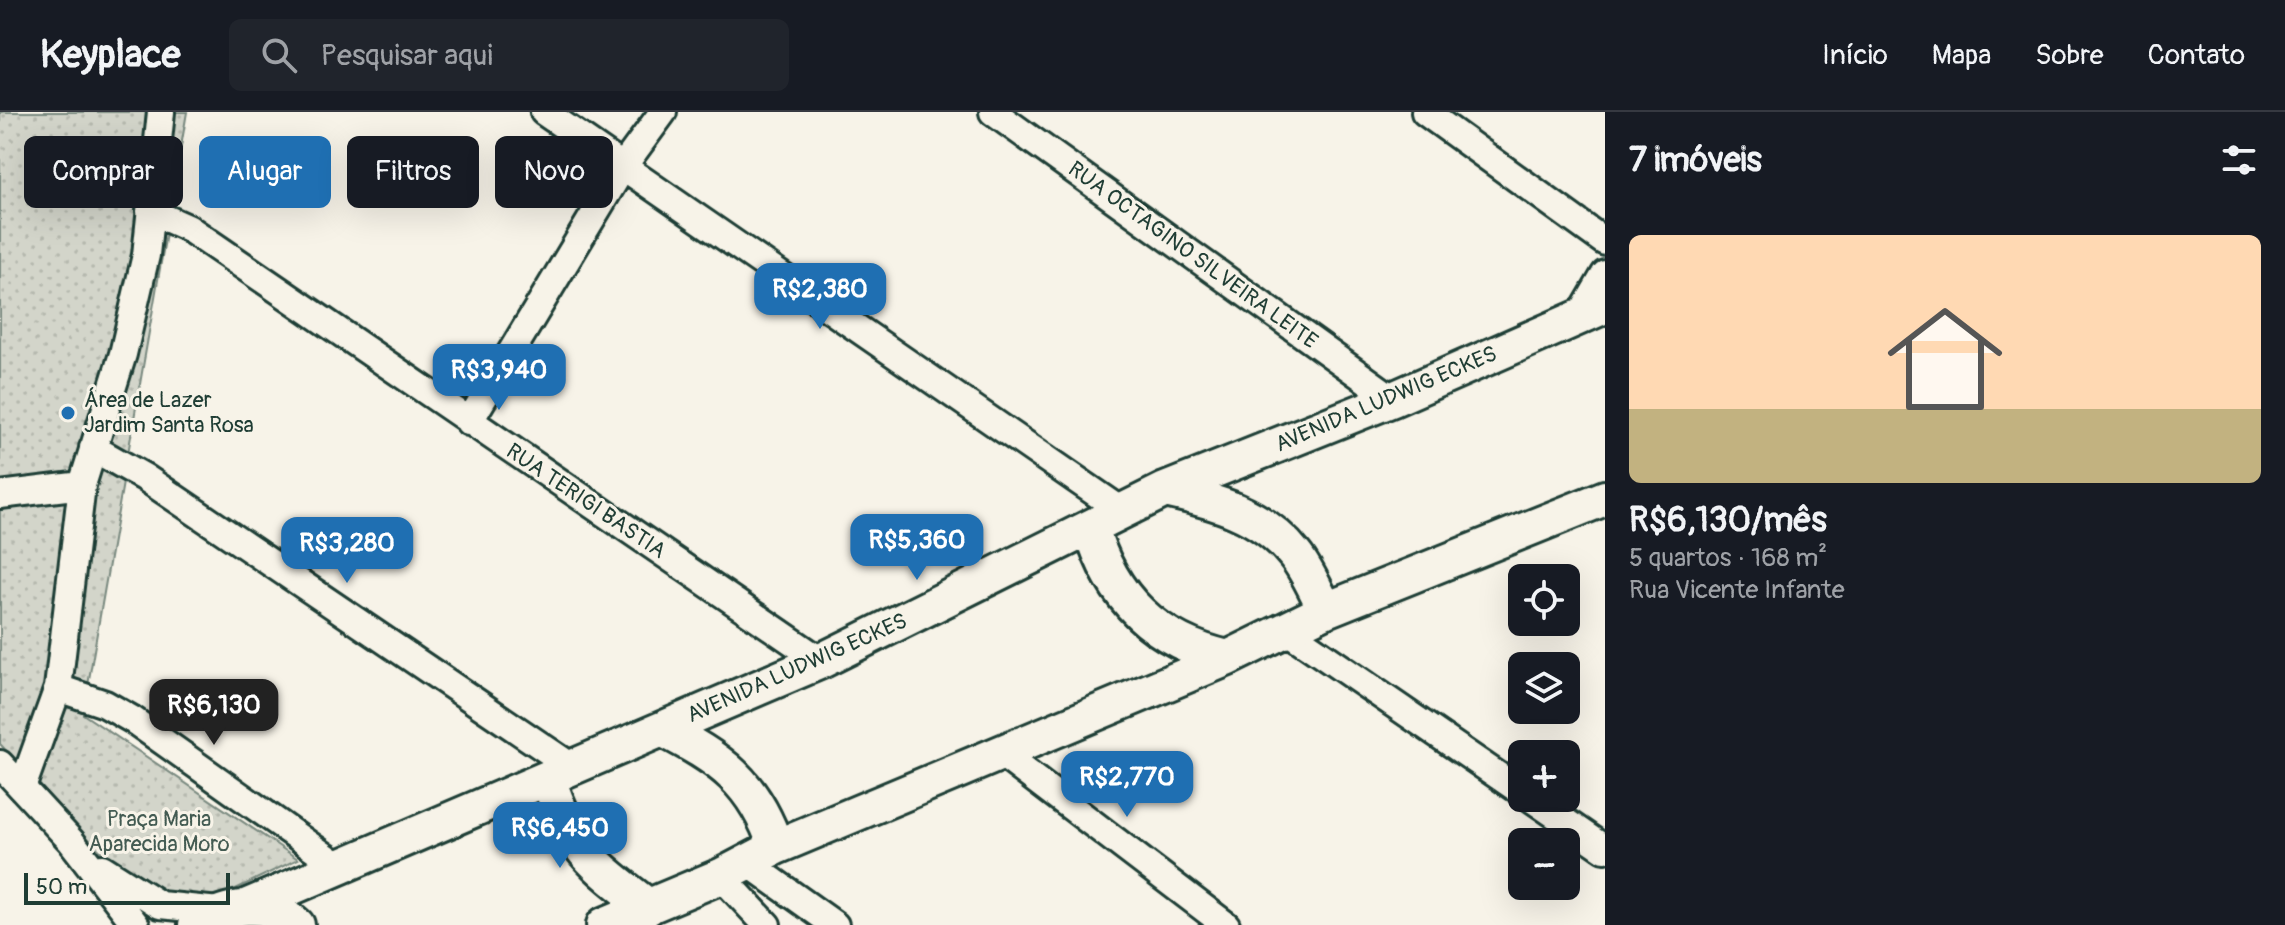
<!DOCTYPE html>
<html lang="pt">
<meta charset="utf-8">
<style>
body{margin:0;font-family:Pangolin,sans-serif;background:#20242c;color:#f1f3f6;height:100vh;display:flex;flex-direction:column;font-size:30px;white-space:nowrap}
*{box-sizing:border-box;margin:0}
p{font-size:26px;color:#9ea1a6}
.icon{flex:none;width:44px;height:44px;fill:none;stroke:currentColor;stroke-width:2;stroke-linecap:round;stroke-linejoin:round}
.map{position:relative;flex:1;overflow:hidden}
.panel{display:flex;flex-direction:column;background:#171b24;width:680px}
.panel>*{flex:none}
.hud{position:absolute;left:24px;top:24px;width:760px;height:72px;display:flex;gap:16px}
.buttons{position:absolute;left:1508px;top:452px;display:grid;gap:16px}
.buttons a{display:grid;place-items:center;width:72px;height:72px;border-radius:12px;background:#171b24;box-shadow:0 8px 32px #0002;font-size:40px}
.scale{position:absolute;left:24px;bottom:20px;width:206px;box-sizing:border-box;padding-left:8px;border:4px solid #1f3d34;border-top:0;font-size:22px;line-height:28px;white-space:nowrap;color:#1f3d34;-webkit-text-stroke:6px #f7f3e8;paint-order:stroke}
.price{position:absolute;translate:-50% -68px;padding:0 18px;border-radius:16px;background:#1f6fb2;color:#fff;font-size:26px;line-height:52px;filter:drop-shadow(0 2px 4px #0008)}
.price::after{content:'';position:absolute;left:50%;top:48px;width:24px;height:18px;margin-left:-12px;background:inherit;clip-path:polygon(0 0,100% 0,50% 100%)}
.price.selected{background:#222;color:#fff}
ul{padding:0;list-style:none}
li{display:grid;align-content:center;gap:16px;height:424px;padding:0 24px}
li+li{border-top:2px solid #363941}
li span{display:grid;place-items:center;height:248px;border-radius:12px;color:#555}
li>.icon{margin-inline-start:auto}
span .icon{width:144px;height:144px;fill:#fffc;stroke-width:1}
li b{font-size:34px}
h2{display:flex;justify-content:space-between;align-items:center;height:96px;padding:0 24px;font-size:34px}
.tag{padding:0 28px;border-radius:12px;background:#171b24;box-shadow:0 8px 32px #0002;font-size:28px;line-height:72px}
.tag.selected{background:#1f6fb2;color:#fff}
header{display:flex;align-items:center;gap:48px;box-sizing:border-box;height:112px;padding:0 40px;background:#171b24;border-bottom:2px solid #363941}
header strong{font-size:38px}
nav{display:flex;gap:44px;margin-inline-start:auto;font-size:28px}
.search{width:560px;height:72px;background:#20242c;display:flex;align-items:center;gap:20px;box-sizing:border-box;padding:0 28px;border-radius:12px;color:#9ea1a6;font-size:30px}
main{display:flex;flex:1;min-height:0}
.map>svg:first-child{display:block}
.grass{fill:url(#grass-dots);stroke:#79897f;stroke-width:2}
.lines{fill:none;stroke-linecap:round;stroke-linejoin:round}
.minor-casing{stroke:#1f3d34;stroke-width:32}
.major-casing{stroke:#1f3d34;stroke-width:40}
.minor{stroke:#f7f3e8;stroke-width:26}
.major{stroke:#f7f3e8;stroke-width:34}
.poi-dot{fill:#1f6fb2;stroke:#f7f3e8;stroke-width:3}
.labels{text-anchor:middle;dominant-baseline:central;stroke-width:6;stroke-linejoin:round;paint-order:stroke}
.street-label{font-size:22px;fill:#1f3d34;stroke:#f7f3e8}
.poi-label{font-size:22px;fill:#1f3d34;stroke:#f7f3e8;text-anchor:start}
.park-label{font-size:22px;fill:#435b52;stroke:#f7f3e8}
</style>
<header>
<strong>Keyplace</strong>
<div class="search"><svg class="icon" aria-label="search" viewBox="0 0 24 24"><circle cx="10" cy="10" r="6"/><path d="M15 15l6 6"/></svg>Pesquisar aqui</div>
<nav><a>Início</a><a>Mapa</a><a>Sobre</a><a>Contato</a></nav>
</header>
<main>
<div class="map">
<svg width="1605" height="813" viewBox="0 0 1605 813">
<defs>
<pattern id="grass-dots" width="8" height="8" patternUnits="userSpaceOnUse" patternTransform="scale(2)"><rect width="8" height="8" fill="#d3d5ca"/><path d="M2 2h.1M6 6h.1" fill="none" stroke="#b5b8ae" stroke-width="1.8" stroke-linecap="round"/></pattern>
</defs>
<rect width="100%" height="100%" fill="#f7f3e8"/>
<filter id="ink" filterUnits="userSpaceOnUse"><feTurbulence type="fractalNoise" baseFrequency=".0125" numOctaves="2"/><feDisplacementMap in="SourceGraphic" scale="16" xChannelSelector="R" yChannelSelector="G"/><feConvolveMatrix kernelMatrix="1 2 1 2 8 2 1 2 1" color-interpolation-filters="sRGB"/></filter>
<g filter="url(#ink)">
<!-- grass -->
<path class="grass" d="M0 0H187L83 602 298 747 194 797 124 765 0 632Z"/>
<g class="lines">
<defs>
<path id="minor" d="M544 0 1122 399
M993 0 1393 287
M1425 0 1605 130
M150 99 188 116 821 549
M1581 203 1605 162
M469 310 624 53 663 0
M93 336 144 365 572 655
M0 383 82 373
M1286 518 1522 680
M58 576 105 592 133 608 339 754
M999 640 1226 813
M0 652 71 729 136 813
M22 676 58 576 82 373 123 242 146 143 161 0
M1531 686 1605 737
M748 751 835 813
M102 756 160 793 219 799
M721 764 767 813"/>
<path id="major" d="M1165 378C1214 389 1262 401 1295 443 1308 459 1316 480 1326 498
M1091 415C1111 486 1156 530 1228 546
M662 617C721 647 754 670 776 735
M548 666C571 736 591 751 649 795
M248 794 821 549 1165 378 1393 287 1605 194
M196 813C226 794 267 785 297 813
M604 813 721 764 776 735 1228 546 1326 498 1605 386"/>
</defs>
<!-- minor casing -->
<use href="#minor" class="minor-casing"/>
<!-- major casing -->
<use href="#major" class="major-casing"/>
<!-- minor -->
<use href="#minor" class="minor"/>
<!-- major -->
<use href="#major" class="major"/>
</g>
</g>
<!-- markers -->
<circle class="poi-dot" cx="68" cy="301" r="8"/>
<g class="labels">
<!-- street labels -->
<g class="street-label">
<text transform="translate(1193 143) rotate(36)">RUA OCTAGINO SILVEIRA LEITE</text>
<text transform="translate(1386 287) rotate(-23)">AVENIDA LUDWIG ECKES</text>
<text transform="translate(586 389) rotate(34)">RUA TERIGI BASTIA</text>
<text transform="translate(797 556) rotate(-24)">AVENIDA LUDWIG ECKES</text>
</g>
<!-- poi labels -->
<g class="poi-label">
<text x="84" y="288">Área de Lazer<tspan x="84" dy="25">Jardim Santa Rosa</tspan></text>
</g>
<!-- park labels -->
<g class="park-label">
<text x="159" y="707">Praça Maria<tspan x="159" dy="25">Aparecida Moro</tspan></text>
</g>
</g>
</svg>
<div class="buttons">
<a><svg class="icon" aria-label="locate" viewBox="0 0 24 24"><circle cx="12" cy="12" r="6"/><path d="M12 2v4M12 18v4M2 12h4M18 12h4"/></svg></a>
<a><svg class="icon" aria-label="layers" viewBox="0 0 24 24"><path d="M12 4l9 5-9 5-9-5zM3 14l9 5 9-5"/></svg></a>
<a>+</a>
<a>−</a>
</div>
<div class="scale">50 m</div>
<b class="price" style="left:820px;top:219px">R$2,380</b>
<b class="price" style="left:499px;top:300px">R$3,940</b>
<b class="price" style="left:917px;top:470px">R$5,360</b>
<b class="price" style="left:347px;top:473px">R$3,280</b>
<b class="price selected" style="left:214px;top:635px">R$6,130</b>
<b class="price" style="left:1127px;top:707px">R$2,770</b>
<b class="price" style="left:560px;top:758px">R$6,450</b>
<div class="hud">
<a class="tag">Comprar</a>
<a class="tag selected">Alugar</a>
<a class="tag">Filtros</a>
<a class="tag">Novo</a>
</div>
</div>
<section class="panel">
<h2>7 imóveis<svg class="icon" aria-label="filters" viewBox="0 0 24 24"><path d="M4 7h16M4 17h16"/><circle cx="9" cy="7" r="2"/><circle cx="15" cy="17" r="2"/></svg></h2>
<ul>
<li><span style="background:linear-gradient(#ffd9b3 70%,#c2b280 0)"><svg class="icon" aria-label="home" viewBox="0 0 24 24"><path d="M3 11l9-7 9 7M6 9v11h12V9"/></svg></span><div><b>R$6,130/mês</b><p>5 quartos · 168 m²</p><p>Rua Vicente Infante</p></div></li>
</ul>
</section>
</main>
